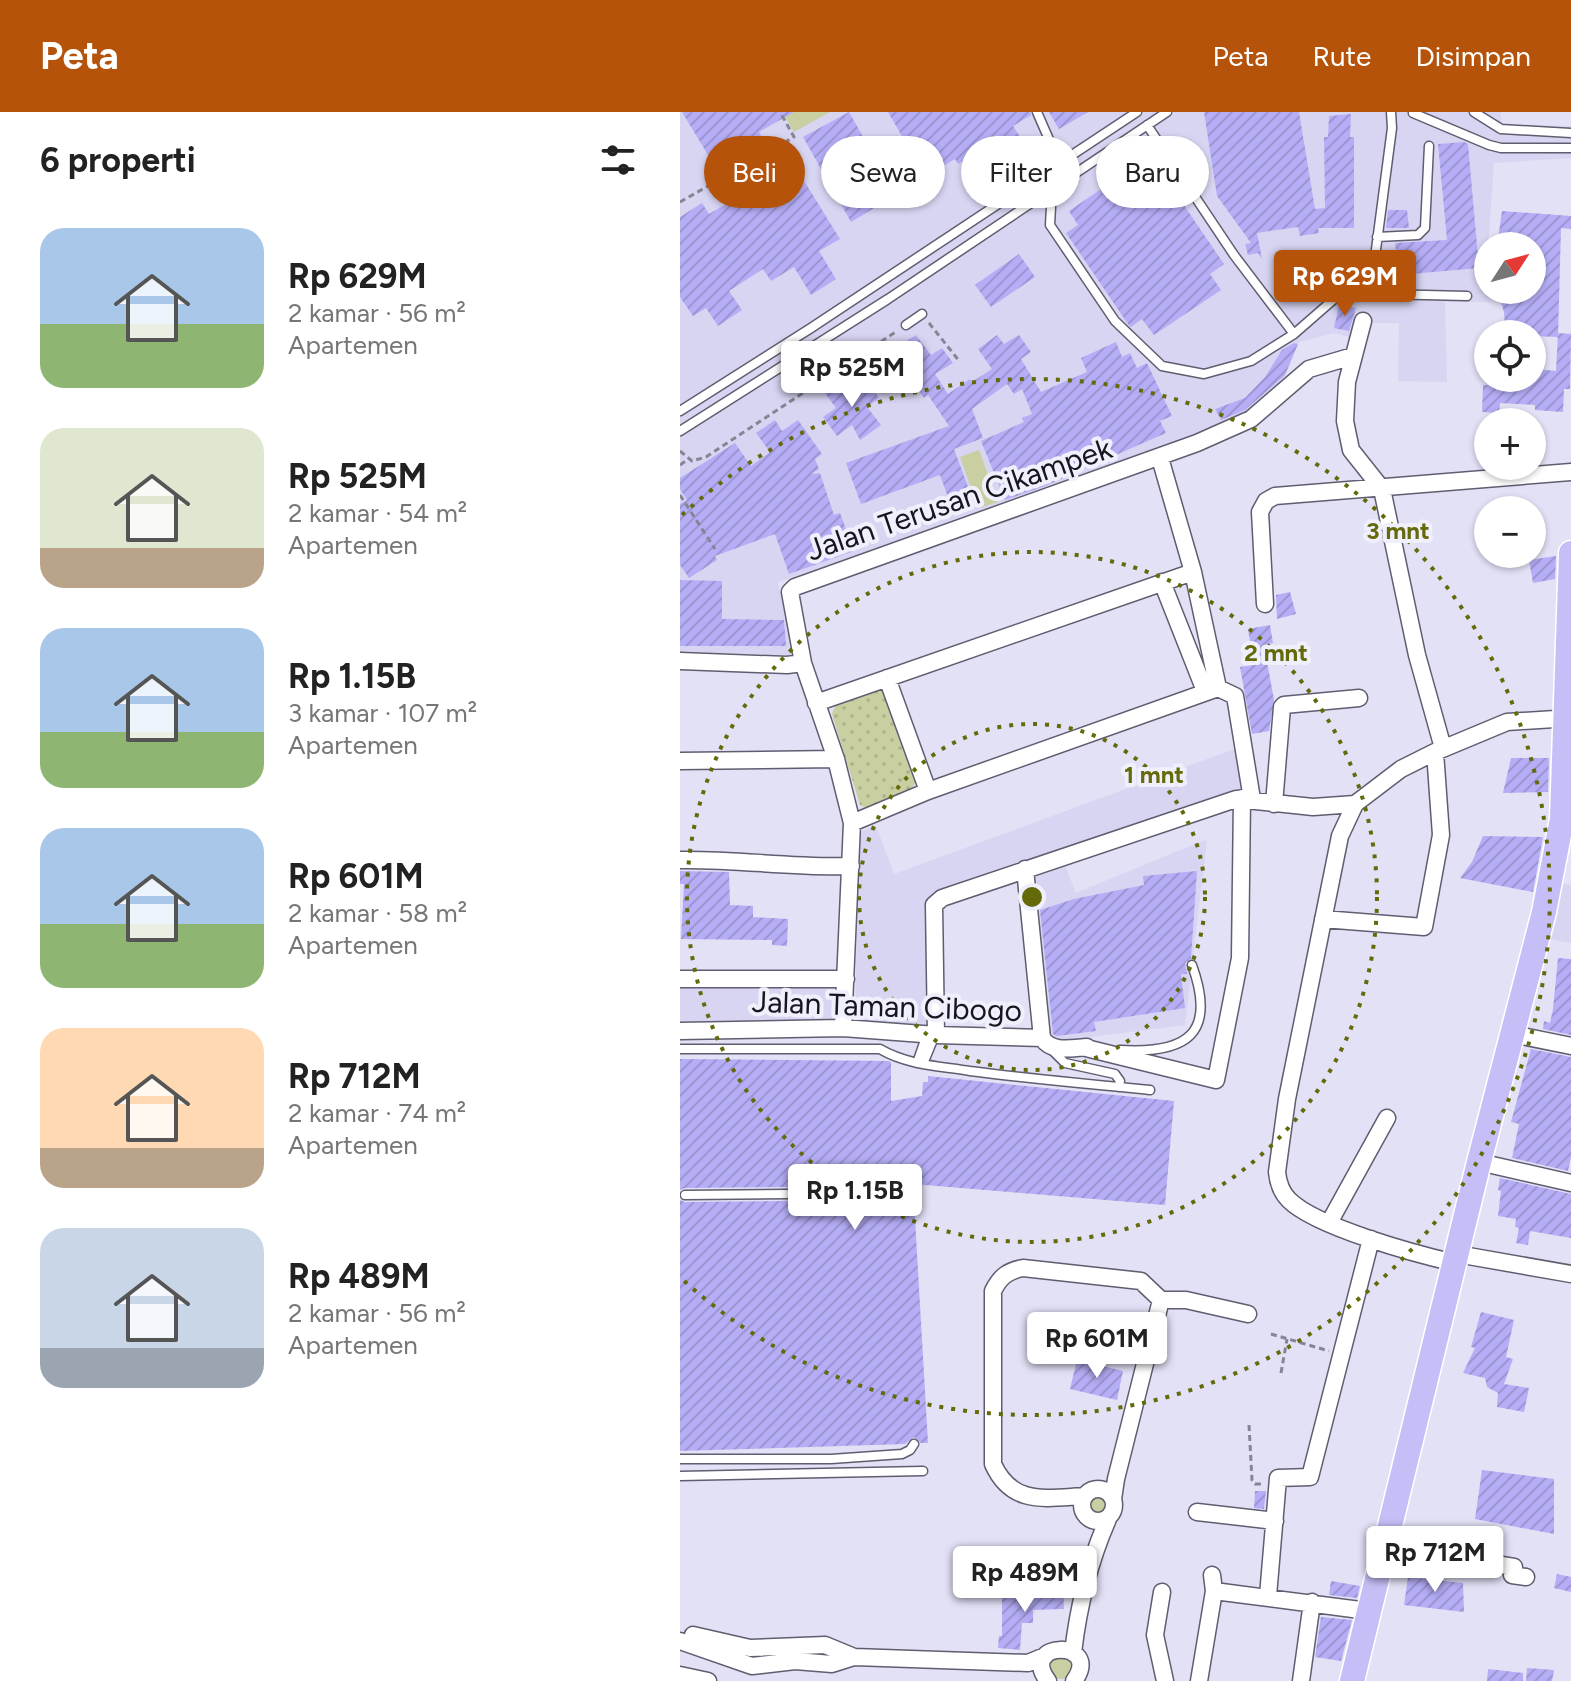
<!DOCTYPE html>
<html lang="id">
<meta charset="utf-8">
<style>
body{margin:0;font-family:Figtree,sans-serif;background:#f6f6f6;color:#222;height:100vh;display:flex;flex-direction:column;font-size:30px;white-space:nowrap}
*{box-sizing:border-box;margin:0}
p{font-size:26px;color:#767676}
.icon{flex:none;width:44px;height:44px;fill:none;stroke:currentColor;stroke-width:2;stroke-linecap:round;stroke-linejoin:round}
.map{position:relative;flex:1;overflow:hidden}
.panel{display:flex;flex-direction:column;background:#fff;width:680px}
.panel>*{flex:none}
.top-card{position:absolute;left:24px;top:24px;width:746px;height:72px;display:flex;gap:16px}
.needle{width:52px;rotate:54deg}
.tools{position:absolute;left:794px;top:120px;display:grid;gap:16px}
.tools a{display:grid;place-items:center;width:72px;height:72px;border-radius:50%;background:#fff;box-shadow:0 2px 6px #0004;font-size:40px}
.price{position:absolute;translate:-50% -68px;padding:0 18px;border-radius:8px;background:#fff;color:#222;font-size:26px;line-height:52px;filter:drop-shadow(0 2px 4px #0008)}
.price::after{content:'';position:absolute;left:50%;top:48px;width:24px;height:18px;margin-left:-12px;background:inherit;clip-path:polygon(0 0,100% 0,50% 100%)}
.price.current{background:#b45309;color:#fff}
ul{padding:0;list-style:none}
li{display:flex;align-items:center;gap:24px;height:200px;padding:0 40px}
li span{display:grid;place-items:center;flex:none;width:224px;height:160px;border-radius:24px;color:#555}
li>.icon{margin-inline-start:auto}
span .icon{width:96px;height:96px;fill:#fffc;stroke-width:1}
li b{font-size:34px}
h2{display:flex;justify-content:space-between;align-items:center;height:96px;padding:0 40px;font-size:34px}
.pill{padding:0 28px;border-radius:36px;background:#fff;box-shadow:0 2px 6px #0004;font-size:28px;line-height:72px}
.pill.current{background:#b45309;color:#fff}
header{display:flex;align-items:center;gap:48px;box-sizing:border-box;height:112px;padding:0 40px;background:#b45309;color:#fff}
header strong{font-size:38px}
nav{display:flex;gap:44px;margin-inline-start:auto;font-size:28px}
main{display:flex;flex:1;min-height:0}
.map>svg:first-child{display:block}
.built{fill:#d7d5f2}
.green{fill:#c9cfa0}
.park{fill:url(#park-dots)}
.building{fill:url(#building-hatch)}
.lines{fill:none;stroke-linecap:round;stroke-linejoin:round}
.service-casing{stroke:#5f5d6f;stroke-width:11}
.minor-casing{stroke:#5f5d6f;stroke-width:19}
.primary-casing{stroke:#fff;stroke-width:27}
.path{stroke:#868594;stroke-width:3;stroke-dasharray:6 4;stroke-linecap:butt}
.service{stroke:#fff;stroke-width:8}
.minor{stroke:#fff;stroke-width:16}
.primary{stroke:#c6bff7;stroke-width:24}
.ring{fill:none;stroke:#64690a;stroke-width:4;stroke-dasharray:4 8}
.labels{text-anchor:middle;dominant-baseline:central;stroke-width:8;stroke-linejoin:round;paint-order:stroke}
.street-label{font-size:30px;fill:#17161e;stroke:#f0effc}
.centre{fill:#64690a;stroke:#f0effc;stroke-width:4}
.ring-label{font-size:24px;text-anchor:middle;font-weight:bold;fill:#64690a;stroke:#f0effc;stroke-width:8;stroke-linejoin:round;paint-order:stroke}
</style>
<header>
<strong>Peta</strong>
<nav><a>Peta</a><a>Rute</a><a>Disimpan</a></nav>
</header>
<main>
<section class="panel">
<h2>6 properti<svg class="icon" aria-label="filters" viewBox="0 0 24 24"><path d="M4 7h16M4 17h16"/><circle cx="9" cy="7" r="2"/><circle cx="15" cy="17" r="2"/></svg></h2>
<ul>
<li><span style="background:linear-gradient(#a9c7e8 60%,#8fb573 0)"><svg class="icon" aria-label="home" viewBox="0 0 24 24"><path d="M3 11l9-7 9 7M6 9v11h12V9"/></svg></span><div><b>Rp 629M</b><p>2 kamar · 56 m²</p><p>Apartemen</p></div></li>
<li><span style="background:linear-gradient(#dfe7d0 75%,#b9a48a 0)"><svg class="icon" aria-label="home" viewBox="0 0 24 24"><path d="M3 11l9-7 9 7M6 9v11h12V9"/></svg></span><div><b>Rp 525M</b><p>2 kamar · 54 m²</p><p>Apartemen</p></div></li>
<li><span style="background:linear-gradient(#a9c7e8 65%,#8fb573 0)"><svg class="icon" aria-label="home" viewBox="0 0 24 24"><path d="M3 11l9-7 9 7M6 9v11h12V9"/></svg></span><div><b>Rp 1.15B</b><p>3 kamar · 107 m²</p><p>Apartemen</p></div></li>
<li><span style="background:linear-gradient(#a9c7e8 60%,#8fb573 0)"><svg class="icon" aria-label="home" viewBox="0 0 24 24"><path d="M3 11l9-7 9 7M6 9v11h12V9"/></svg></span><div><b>Rp 601M</b><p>2 kamar · 58 m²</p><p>Apartemen</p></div></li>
<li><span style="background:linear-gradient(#ffd9b3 75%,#b9a48a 0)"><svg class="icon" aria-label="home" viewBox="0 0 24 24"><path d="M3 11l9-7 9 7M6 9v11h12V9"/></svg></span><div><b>Rp 712M</b><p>2 kamar · 74 m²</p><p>Apartemen</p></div></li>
<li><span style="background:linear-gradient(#c9d6e8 75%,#9aa5b1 0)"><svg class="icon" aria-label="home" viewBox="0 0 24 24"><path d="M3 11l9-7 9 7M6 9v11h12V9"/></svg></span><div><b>Rp 489M</b><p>2 kamar · 56 m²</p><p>Apartemen</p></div></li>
</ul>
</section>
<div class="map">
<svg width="891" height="1569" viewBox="0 0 891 1569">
<defs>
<pattern id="park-dots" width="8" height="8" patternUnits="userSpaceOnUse" patternTransform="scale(2)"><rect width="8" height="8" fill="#c9cfa0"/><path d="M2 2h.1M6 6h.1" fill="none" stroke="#acb189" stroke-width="1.8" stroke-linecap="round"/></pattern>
<pattern id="building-hatch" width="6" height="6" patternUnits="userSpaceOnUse" patternTransform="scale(2)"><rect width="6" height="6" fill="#b5aef7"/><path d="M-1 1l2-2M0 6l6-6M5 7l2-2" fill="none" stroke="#9b95d3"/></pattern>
</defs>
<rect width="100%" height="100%" fill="#e2e1f6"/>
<!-- built -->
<path class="built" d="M0 0H821V13L891 14V46L814 51 808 134V178L812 190H765L767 270 718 269 719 211H680L673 226 654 221 619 230 602 271 584 294 484 337 98 470 113 543 0 540Z
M560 635 567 676 249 786 244 800 251 900 249 914 179 910 175 905 179 726 183 719 196 714 214 762Z
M527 727 505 913 371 930 351 760 383 749 396 781Z
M879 771 891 773V831L870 827Z
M0 873H154L153 910H0Z"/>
<!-- green -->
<path class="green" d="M102 0H150L114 20Z
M299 338 318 390 298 396 280 345Z
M408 1394a10 10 0 1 1 20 0a10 10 0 1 1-20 0Z
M370 1556a11 11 0 1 1 22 0a11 11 0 1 1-22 0Z"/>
<!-- park -->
<path class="park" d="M201 577 206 581 236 670 231 677 186 696 180 693 152 602C156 584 185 582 201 577Z"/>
<!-- building -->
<path class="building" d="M2 0H114L79 20 101 58 113 51 160 127 139 139 156 167 131 183 114 155 91 169 83 157 49 179 62 198 38 214 26 196 13 204 0 185V105L22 91 29 102 66 80 43 41 31 48Z
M169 0 204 62 234 45 208 0H350L351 3 333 14 348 37 337 44 325 24 278 52 275 47 171 110 123 25Z
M369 0H408L379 17Z
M524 0H619L635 97 645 96 644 25H648L649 4 671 2 670 25H674V116H638L639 121 620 124 618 115 577 121 582 147 578 141 568 143 565 132 571 131 537 84Z
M784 30 788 32 799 156 719 163 715 131 767 128 758 32Z
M455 54 466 69 480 58 544 152 530 162 541 178 474 223 462 207 451 215 448 212 386 121 398 113 389 99Z
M708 98H727L729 116H706Z
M822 99 891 104V117L881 116 878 225 852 224 850 215H825L824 200 817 178H852V134H817Z
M339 142 355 165 311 195 295 173Z
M659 193 676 196 669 219 654 216Z
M878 221 891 222 890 277H884L883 300 855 298V293L820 291 819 301 802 300 803 273 835 275V266H856L857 257 876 259Z
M236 223 251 243 262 236 273 251 255 262 268 282 290 267 292 270 312 257 298 237 317 223 324 232 339 223 351 240 341 247 361 280 407 260 401 246 436 230 442 245 450 241 457 256 467 251 492 304 480 309 486 321 365 374 325 388 301 329 344 310 342 306 352 302 342 277 334 282 327 272 292 297 303 326 274 337 294 391 273 399 260 363 181 392 166 351 269 314 248 283 244 286 230 266 219 274 207 256 224 244 218 235Z
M614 231 618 232 605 263 565 298 541 308 535 297 565 286 585 265 602 238Z
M163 267 170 278 186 267 199 286 187 295 201 313 180 328 172 313 157 324 143 305 156 296 144 280Z
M95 308 102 319 118 308 142 342 135 347 139 357 131 362 140 361 154 403 160 401 174 439 109 462 95 422 35 444 37 448 9 466 0 453V392L7 388 0 377V366L55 331 71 354 90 340 76 321Z
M876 444 875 467 853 471 849 448Z
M0 468 42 469V507L104 508 106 534H0Z
M610 480 616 502 597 507 596 483Z
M590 513 593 531 584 533 594 588 589 619 572 622 560 555 574 553 568 517Z
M831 646H869L868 680 823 681Z
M803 724 863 725 853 780 780 766 792 750Z
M0 759 49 760 50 793 73 794V805L108 807 107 834 92 833V828L1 827 4 772H0Z
M517 759 511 846 505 851 507 862H501L505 896 414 910 416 919 377 924 373 922 360 798 394 787 464 773 463 764Z
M878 846 891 847V923L863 917 864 909 870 911 873 897Z
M851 937 891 945V1045L888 1059 832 1046 839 1012 831 1010Z
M0 947 208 949 211 950V989L242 984 243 970H248V964L494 989 485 1093 233 1072 248 1331H241L234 1325 225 1332 0 1339V1088L5 1090 211 1088 217 1092 222 1089 224 1085 221 1077 215 1074 5 1076 0 1078Z
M820 1066 891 1082V1126L850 1119 848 1133 836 1131 839 1116 835 1115 836 1107 818 1104 821 1079 818 1078Z
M801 1200 834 1208 826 1245 833 1247 824 1272 849 1276 844 1300 817 1295 818 1281 807 1275 805 1266 783 1261 795 1236 791 1235Z
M397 1248 443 1259 437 1288 390 1277Z
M802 1358 874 1367V1422L795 1407Z
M575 1379H586L584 1397 574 1396Z
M787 1428 818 1433 817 1441 786 1436Z
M877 1462 891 1465V1480L874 1476Z
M728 1465 783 1471 784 1500 724 1493Z
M651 1469 680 1474 677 1486 649 1483Z
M370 1476H383L384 1497 353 1498V1511H342L340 1538 318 1536 319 1524H322V1483L355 1484V1480L370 1479Z
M641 1505 672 1508 661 1549 635 1545Z
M847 1556 874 1558 872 1569H846Z
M808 1557 843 1561V1569H807Z"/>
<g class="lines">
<defs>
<path id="service" d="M357 0 374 39 370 113 435 209 482 254 524 262 571 249 614 222 661 181 787 184
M794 0 821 17 891 21
M733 1 809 33 821 36H891
M467 13 554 143 614 222
M697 125 738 123 745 116 749 34
M690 183 712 16 711 0
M226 213 242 202
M0 299 131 216 457 0
M0 319 208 187 487 0
M0 937H200C227 953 260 954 290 959 350 967 410 972 470 978
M372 938 385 951 435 962 440 969 439 975
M440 938C507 942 537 922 512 853
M237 951 247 922
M243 952 255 923
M5 1083 215 1081 217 1085
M0 1347H151L222 1342 230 1338 234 1332
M0 1364 243 1359"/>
<path id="minor" d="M683 209 667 270 665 309 671 338 702 377 737 543 763 636
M480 346 513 460 538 576
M482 470 525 579
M585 492 580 400 586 389 595 384 891 360
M0 549 107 553 123 551
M207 566 248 679
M136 591 513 460
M0 649 156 647
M594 692 602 595 604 593 679 586
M172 711 248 679 538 576 555 584 572 687
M0 748C57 747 114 756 171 754
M345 757 362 926
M643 807 744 815 761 723 755 640
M0 867H166
M163 916 172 711 156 647 123 551 110 480 115 475 517 331 571 307 629 257 673 244
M0 919 163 916 256 923 362 926C372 941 391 936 407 935
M832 922 891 934
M256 923 254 793 262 786 556 687 633 695 675 692
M406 936 536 968 560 846 562 686
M799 1050 891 1071
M649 1111 707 1006
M777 1142 891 1162
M775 1151C736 1142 636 1115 609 1088 601 1080 598 1070 597 1060L607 987 660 724 675 692 721 657 755 640 827 610 891 606
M481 1188H506L568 1202
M402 1393a16 16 0 1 1 32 0a16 16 0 1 1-32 0Z
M405 1384C365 1386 332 1394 313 1352V1179C320 1165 327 1159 343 1156L461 1169 481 1188 436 1367 433 1387
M517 1400 595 1409
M705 1434 834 1455 832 1463 846 1465
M534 1479 688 1499
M482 1480 475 1523 485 1569
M588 1484 598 1366 630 1365 691 1127
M13 1523 70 1536 145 1533 174 1545
M0 1529 72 1554 115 1549 152 1552 174 1545 348 1551 365 1544
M393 1541C398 1497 410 1448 428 1407
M0 1563 28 1569
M368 1569C337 1528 424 1527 394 1569
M519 1569 534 1479 532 1463
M621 1569 632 1490"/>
<path id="primary" d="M672 1569 799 1050 864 800 882 707 891 441"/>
</defs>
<!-- service casing -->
<use href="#service" class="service-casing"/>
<!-- minor casing -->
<use href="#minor" class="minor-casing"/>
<!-- primary casing -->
<use href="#primary" class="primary-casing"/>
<!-- path -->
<path class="path" d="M0 90 114 25 100 0
M249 211 280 250
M0 339 12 349 26 345 217 219
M0 353 7 348
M0 383 35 437
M591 1222 649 1239
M601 1261 607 1227
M569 1313 572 1368 575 1372H583"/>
<!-- service -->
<use href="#service" class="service"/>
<!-- minor -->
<use href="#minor" class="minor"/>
<!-- primary -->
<use href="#primary" class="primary"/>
</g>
<!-- distance rings -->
<g class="ring">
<circle cx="352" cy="785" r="173"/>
<circle cx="352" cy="785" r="345"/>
<path d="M2 403A518 518 0 1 1 2 1167"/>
</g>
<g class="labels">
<!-- street labels -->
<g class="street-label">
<text transform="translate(279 387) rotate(-19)">Jalan Terusan Cikampek</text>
<text transform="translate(207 894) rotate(2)">Jalan Taman Cibogo</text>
</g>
</g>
<circle cx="352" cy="785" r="12" class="centre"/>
<g class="ring-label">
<text x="718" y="427">3 mnt</text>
<text x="596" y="549">2 mnt</text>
<text x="474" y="671">1 mnt</text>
</g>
</svg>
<div class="tools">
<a><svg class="needle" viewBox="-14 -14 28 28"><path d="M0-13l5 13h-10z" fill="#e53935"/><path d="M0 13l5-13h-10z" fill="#767676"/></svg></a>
<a><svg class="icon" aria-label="locate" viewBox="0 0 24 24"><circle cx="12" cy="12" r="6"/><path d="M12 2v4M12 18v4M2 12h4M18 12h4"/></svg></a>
<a>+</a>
<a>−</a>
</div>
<b class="price current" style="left:665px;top:206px">Rp 629M</b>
<b class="price" style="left:172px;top:297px">Rp 525M</b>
<b class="price" style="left:175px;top:1120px">Rp 1.15B</b>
<b class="price" style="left:417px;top:1268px">Rp 601M</b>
<b class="price" style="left:755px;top:1482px">Rp 712M</b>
<b class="price" style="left:345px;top:1502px">Rp 489M</b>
<div class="top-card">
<a class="pill current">Beli</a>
<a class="pill">Sewa</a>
<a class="pill">Filter</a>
<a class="pill">Baru</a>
</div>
</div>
</main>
